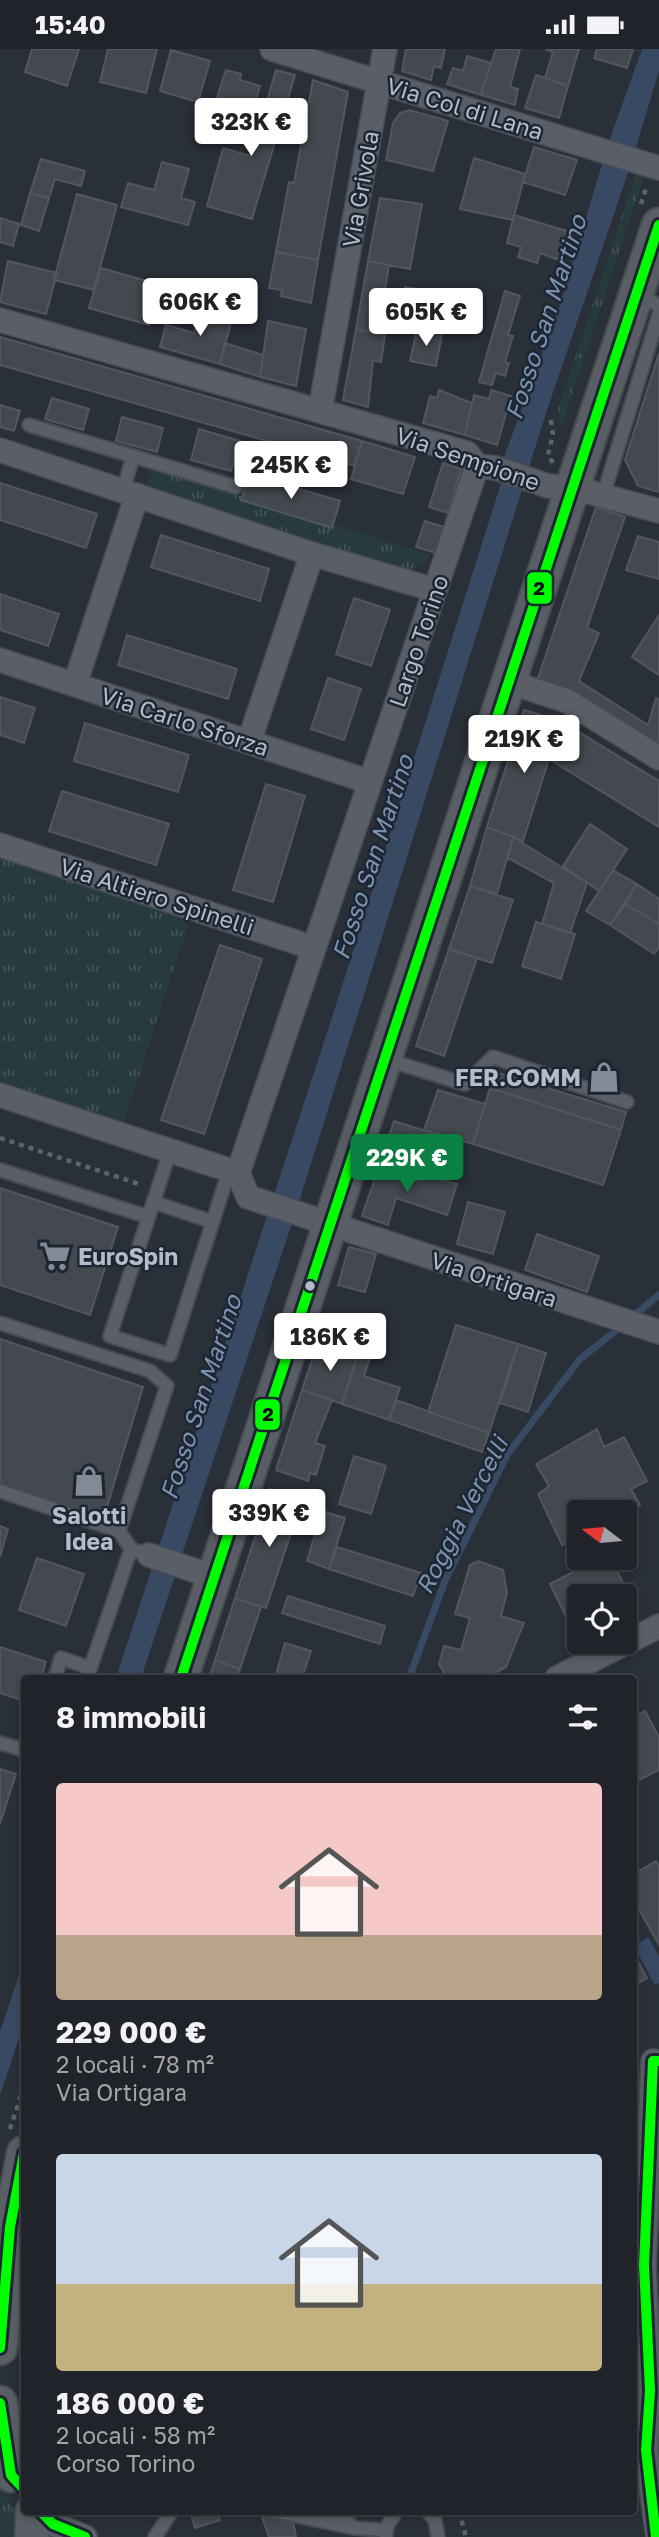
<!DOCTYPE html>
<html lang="it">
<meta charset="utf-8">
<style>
body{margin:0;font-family:"Golos Text",sans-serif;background:#282c32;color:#f1f3f6;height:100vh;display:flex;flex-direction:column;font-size:26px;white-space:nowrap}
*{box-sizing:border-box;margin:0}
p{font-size:23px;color:#a2a4a8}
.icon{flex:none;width:38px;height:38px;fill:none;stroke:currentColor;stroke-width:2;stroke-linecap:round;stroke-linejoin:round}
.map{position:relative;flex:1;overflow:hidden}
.side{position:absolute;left:21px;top:1626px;width:616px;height:840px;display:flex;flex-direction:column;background:#20242a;border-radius:7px;box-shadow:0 4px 10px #0003,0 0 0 2px #3d4147}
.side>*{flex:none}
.needle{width:46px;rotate:286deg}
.tools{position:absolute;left:567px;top:1451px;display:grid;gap:14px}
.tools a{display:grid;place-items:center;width:70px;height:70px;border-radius:7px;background:#20242a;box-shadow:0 4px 10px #0003,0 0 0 2px #3d4147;font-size:35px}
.price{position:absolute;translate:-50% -60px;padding:0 16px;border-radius:7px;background:#fff;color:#222;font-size:23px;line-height:46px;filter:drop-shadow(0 2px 4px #0008)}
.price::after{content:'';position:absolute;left:50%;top:42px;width:21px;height:16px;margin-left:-10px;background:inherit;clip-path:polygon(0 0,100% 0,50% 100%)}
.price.on{background:#0b8043;color:#fff}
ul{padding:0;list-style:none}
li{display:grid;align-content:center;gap:14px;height:371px;padding:0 35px}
li span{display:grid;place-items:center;height:217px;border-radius:7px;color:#555}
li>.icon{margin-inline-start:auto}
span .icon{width:126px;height:126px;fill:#fffc;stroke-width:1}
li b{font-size:30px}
h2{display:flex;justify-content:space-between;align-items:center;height:84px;padding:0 35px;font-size:30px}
.status{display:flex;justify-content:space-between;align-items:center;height:49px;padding:0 35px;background:#20242a;direction:ltr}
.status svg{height:19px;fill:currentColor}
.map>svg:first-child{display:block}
.grass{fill:url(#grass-tufts)}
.water{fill:#384963}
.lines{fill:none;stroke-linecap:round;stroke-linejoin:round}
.stream{stroke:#384963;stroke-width:7}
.building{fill:#444950;stroke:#52575f;stroke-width:2}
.service-casing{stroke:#484c53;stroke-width:16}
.minor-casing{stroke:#484c53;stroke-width:26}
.secondary-casing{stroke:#484c53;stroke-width:37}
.path{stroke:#5d636a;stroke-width:4.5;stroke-dasharray:5 5;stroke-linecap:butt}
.service{stroke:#5a5e66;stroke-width:12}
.minor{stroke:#5a5e66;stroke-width:23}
.secondary{stroke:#595d64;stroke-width:33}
.bus-1-casing{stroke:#1d2633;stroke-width:16}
.bus-1{stroke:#0f0;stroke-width:10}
.bus-dot{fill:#b4bcc9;stroke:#1d2633;stroke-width:2.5}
.labels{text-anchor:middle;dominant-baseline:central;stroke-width:5;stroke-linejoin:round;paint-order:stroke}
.street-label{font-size:23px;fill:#b4bcc9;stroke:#1d2633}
.poi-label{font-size:23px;font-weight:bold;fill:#b4bcc9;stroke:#1d2633;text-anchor:end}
.water-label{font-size:24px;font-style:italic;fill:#7c92b1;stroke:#1d2633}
.line-badge{stroke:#1d2633;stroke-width:2.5}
.pale-badge-label{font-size:19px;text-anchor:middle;font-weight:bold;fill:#111}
</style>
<div class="status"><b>15:40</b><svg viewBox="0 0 49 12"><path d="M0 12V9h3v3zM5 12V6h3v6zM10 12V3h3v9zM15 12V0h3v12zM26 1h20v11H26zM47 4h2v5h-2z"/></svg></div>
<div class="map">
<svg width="659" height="2488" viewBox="0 0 659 2488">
<defs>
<pattern id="grass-tufts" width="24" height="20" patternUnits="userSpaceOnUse" patternTransform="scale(1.75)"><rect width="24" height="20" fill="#273a3e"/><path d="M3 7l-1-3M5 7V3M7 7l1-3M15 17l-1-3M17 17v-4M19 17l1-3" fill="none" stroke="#445559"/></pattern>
</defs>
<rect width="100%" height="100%" fill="#2a3038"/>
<!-- grass -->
<path class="grass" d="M638 118 645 125 561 379 558 360Z
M151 420 429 505 427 512 408 523 146 436Z
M0 806 190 870 124 1073 0 1032Z
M24 2231V2332L19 2289Z
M0 2441C14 2452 20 2471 13 2488H0Z"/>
<!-- water -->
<path class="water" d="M642 0H659V22L630 118 546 364 299 1153 141 1629H116L336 956 502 431 501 416 559 259 608 95Z
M648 1888 659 1907V1934L655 1936 634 1897Z
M24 1911V1974L0 2046V1983Z"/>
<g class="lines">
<!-- stream -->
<path class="stream" d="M632 1268 659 1246
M409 1629 445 1532 507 1406 580 1310 623 1276"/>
</g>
<!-- building -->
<path class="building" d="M32 0H79L67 37 25 23Z
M108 0H157L146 44 100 33Z
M406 0H445L441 19 434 17 431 31 402 22Z
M496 0H520L510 38 518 40 515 56 481 46Z
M545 0H579L568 37 545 29 553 3Z
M597 0H633L627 19 594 9Z
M171 1 210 12 198 53 160 42Z
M467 7 491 14 481 46 447 35 453 19 463 22Z
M226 21 241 25 240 31 260 37 250 70 244 68 239 82 209 73Z
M276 21 295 26 252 170 207 157 223 99 251 107Z
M536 26 568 37 559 69 525 59Z
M313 31 348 43 318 211 276 203 289 133 294 134Z
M409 61 448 72 433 122 386 111 393 74 400 64Z
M534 98 577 111 565 146 523 133Z
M474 109 525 125 513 171 460 160Z
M41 110 85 122 81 137 55 130 49 149 30 144Z
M162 113 189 120 181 149 195 153 188 176 121 158 128 134 154 141Z
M30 144 49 149 39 182 21 176Z
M77 145 117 156 94 241 54 231Z
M380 149 422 155 410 220 368 212Z
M514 166 570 183 561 212 540 204 537 214 518 208 521 198 507 194Z
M0 169 19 175 13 197 0 193Z
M276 203 318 211 311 254 281 247 282 241 269 239Z
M8 212 57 224 46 265 0 253Z
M368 212 389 216 380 272H388L385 286 356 280Z
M101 219 161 236 149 276 89 259Z
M405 238 423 241 419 268 401 265Z
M505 242 520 247 508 286 513 287 505 313 509 314 505 327 496 324 492 336 479 333Z
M201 260 232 270 220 315 160 298 166 276 194 284Z
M268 272 306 280 296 337 260 328Z
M356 280 385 286 381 313 373 311 368 358 343 351Z
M417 280 442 285 436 317 410 312Z
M0 288 362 392 355 417 0 316Z
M225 294 263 306 260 328 220 315Z
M659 304V443L638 437 625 411Z
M439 341 472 354 465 386 423 374 430 347 437 349Z
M491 341 511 347 497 396 465 386 474 346 489 350Z
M52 349 89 360 83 381 45 370Z
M0 356 20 362 14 382 0 378Z
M122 368 163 379 157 403 116 392Z
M199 380 240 392 231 422 191 411Z
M362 392 415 408 403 445 351 430Z
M443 414 461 420 448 464 429 458Z
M249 425 340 452 332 479 241 451Z
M0 434 97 465 86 499 0 471Z
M596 458 625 468 587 579 599 584 579 632 648 676 656 649 659 651V697L537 632Z
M425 472 444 478 436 504 416 498Z
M161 486 269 520 260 552 151 518Z
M638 487 659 493V530L626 521Z
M0 545 59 565 48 597 0 581Z
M354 549 390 561 371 617 336 605Z
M659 566V626L632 608Z
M127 586 237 620 228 650 118 616Z
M328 629 361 640 344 691 311 680Z
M0 648 35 659 24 694 0 686Z
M524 661 561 672 523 792 487 778Z
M561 672 659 732V778L549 710Z
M85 674 189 706 178 743 74 712Z
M266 735 305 747 273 853 233 841Z
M62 742 169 775 156 816 49 782Z
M590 775 627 800 599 842 563 817Z
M487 778 513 788 497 845 470 837Z
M513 788 587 834 570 884 542 875 554 834 508 809Z
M613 821 637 835 610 876 586 862Z
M637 835 659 850V875L625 855Z
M470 837 513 851 492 914 449 900Z
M625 855 659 875V898L654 905 610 876Z
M536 873 575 885 561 930 522 917Z
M220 896 262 910 204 1085 161 1071Z
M449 900 477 909 444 1007 416 997Z
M495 1023 626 1063 621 1081 490 1039Z
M490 1039 621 1081 603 1136 473 1095Z
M438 1041 485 1055 473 1095 424 1081Z
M394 1072 435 1085 422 1132 379 1118Z
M379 1118 422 1132 424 1125 457 1135 447 1166 396 1149 388 1176 362 1167Z
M0 1139 118 1178 90 1266 0 1236Z
M468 1153 505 1163 493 1205 457 1195Z
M537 1185 599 1207 587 1243 525 1221Z
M349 1198 376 1205 365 1243 338 1236Z
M456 1276 518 1295 489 1384 428 1363Z
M0 1290 143 1338 103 1471 0 1436Z
M318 1293 358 1305 342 1355 302 1341Z
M518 1295 546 1304 528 1363 500 1354Z
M358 1305 370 1309 364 1327 400 1339 389 1371 342 1355Z
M302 1341 332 1351 315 1394 325 1397 316 1426 310 1424 308 1432 276 1421Z
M396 1351 489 1384 482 1403 389 1371Z
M597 1380 604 1398 624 1388 647 1432 631 1440 640 1456 625 1464 579 1463V1488L562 1496 538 1445 549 1437 536 1415Z
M354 1407 386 1417 371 1465 339 1455Z
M271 1440 302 1451 266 1559 235 1549Z
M322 1462 345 1469 329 1520 307 1512Z
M0 1477 8 1480 0 1508Z
M337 1498 421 1524 413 1547 329 1520Z
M602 1508H610L632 1552 625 1556V1547H579V1579L573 1582 550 1535Z
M37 1509 84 1525 66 1577 19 1561Z
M478 1512 503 1521 507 1544 501 1567 524 1574 506 1618 485 1629H447L439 1615 444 1597 461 1601 470 1569 455 1565 470 1516Z
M288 1547 385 1577 380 1595 282 1564Z
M235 1549 261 1558 240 1620 215 1611Z
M285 1594 311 1602 302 1629H275Z
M0 1598 46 1613 41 1629H24V1652L0 1644Z
M215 1611 240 1620 237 1629H209Z
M645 1662 659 1688V1721L637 1732 634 1725V1668Z
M0 1720 16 1725 0 1775Z
M656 1812 659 1817V1896L637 1857 634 1860V1825Z
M634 1905 647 1929 634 1936Z
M190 2462H217L220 2471 195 2479Z
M260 2462H291L296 2488H269Z"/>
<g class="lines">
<defs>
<path id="service" d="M637 243 659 257
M29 376 236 438
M123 442 133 407
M603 447 659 265
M385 1010 465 1035 493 1008 627 1053
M170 1102 110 1287 170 1306 229 1122
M0 1121 149 1168
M153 1153 213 1173
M0 1274 150 1322 167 1337 119 1482
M0 1442 119 1482 131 1500 149 1506
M55 1629 61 1609 90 1619
M87 1629 131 1500
M0 1694 24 1701
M273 2462 354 2479 386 2481
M337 2462 354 2479
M427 2462 435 2471 438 2488
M386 2487 387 2477 397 2462
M155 2488 172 2462"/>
<path id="minor" d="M272 0 659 119
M0 271 467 404 477 417 496 419 548 437 574 439 659 462
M320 362 385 0
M0 401 312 505 435 541
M0 611 370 733
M509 633 567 652 659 709
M75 635 137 446
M249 693 312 505
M0 796 314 899
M0 1046 238 1124 248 1148 659 1283
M238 1124 477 417
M149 1506 214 1528
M557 1629 659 1577
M653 2012 644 2216 650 2342 646 2401 658 2488
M40 2462 53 2475 85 2488"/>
<path id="secondary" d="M181 1629 659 176
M0 2299 10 2178 24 2104
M0 2354 11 2426
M32 2488 33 2462"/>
</defs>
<!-- service casing -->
<use href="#service" class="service-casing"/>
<!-- minor casing -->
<use href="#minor" class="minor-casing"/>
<!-- secondary casing -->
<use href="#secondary" class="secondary-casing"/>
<!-- path -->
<path class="path" d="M641 155 647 136
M551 371 553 385 548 406 553 414
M0 1089 142 1136
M10 2080 24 2037
M459 2462 466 2488"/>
<!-- service -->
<use href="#service" class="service"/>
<!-- minor -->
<use href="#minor" class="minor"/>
<!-- secondary -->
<use href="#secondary" class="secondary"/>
<defs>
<path id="bus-1" d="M181 1629 659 176
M0 2299 10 2178 24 2104
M0 2354 11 2426 24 2440
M40 2462 53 2475 85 2488
M656 2488 646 2401 650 2342 644 2216 653 2012H659"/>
</defs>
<!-- bus-1 casing -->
<use href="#bus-1" class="bus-1-casing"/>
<!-- bus-1 -->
<use href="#bus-1" class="bus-1"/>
</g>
<!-- icons -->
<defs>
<symbol id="shop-bare" viewBox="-9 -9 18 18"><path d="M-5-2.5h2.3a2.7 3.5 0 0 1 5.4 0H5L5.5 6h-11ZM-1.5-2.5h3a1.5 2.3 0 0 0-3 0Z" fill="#848b96" stroke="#1d2633" stroke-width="2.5" paint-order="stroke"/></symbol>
<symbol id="supermarket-bare" viewBox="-9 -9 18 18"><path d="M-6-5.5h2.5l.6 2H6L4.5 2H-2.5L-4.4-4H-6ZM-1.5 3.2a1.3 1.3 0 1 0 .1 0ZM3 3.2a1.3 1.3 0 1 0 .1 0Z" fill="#848b96" stroke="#1d2633" stroke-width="2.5" paint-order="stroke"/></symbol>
</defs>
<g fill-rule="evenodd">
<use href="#shop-bare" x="582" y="1006" width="44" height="44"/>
<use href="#supermarket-bare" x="33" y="1185" width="44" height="44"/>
<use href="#shop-bare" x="67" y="1410" width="44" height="44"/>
</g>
<!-- markers -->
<circle class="bus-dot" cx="310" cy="1237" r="6"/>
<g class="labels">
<!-- street labels -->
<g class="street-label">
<text transform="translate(465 59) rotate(17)">Via Col di Lana</text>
<text transform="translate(360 140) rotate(-80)">Via Grivola</text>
<text transform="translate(468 409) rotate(19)">Via Sempione</text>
<text transform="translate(418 592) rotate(-71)">Largo Torino</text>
<text transform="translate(185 672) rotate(18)">Via Carlo Sforza</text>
<text transform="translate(157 847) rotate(18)">Via Altiero Spinelli</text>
<text transform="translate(494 1230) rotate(18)">Via Ortigara</text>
</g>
<!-- poi labels -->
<g class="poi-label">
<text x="581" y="1028">FER.COMM</text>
<text x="78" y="1207" text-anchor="start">EuroSpin</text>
<text x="89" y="1466" text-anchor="middle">Salotti<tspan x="89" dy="26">Idea</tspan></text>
</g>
<!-- water labels -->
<g class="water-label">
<text transform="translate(545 268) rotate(-72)">Fosso San Martino</text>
<text transform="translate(372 808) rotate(-72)">Fosso San Martino</text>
<text transform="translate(200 1348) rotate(-72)">Fosso San Martino</text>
<text transform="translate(461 1466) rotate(-63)">Roggia Vercelli</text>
</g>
</g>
<g class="line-badge">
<rect x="526" y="522" width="27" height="34" rx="7" fill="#0f0"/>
<rect x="254" y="1349" width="27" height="33" rx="7" fill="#0f0"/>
</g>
<g class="pale-badge-label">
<text x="539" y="546">2</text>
<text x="268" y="1372">2</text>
</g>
</svg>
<div class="tools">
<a><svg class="needle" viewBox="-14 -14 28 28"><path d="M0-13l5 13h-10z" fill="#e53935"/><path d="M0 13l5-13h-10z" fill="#a2a4a8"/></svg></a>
<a><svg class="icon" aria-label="locate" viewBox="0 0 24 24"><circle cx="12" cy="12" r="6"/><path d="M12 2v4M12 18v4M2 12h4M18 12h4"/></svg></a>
</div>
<b class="price" style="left:251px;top:109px">323K €</b>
<b class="price" style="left:200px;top:289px">606K €</b>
<b class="price" style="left:426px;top:299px">605K €</b>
<b class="price" style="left:291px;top:452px">245K €</b>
<b class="price" style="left:524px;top:726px">219K €</b>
<b class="price on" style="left:407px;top:1145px">229K €</b>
<b class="price" style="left:330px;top:1324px">186K €</b>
<b class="price" style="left:269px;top:1500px">339K €</b>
<section class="side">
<h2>8 immobili<svg class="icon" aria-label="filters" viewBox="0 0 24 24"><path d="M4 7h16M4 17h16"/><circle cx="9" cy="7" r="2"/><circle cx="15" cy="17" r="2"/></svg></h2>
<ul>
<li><span style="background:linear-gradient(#f6c9c9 70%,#b9a48a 0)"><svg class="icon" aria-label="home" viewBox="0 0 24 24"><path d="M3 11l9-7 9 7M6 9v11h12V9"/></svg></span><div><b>229 000 €</b><p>2 locali · 78 m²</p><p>Via Ortigara</p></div></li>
<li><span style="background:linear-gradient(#c9d6e8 60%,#c2b280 0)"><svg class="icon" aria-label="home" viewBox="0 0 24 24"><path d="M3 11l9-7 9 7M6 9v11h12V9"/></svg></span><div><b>186 000 €</b><p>2 locali · 58 m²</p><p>Corso Torino</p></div></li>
</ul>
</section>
</div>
